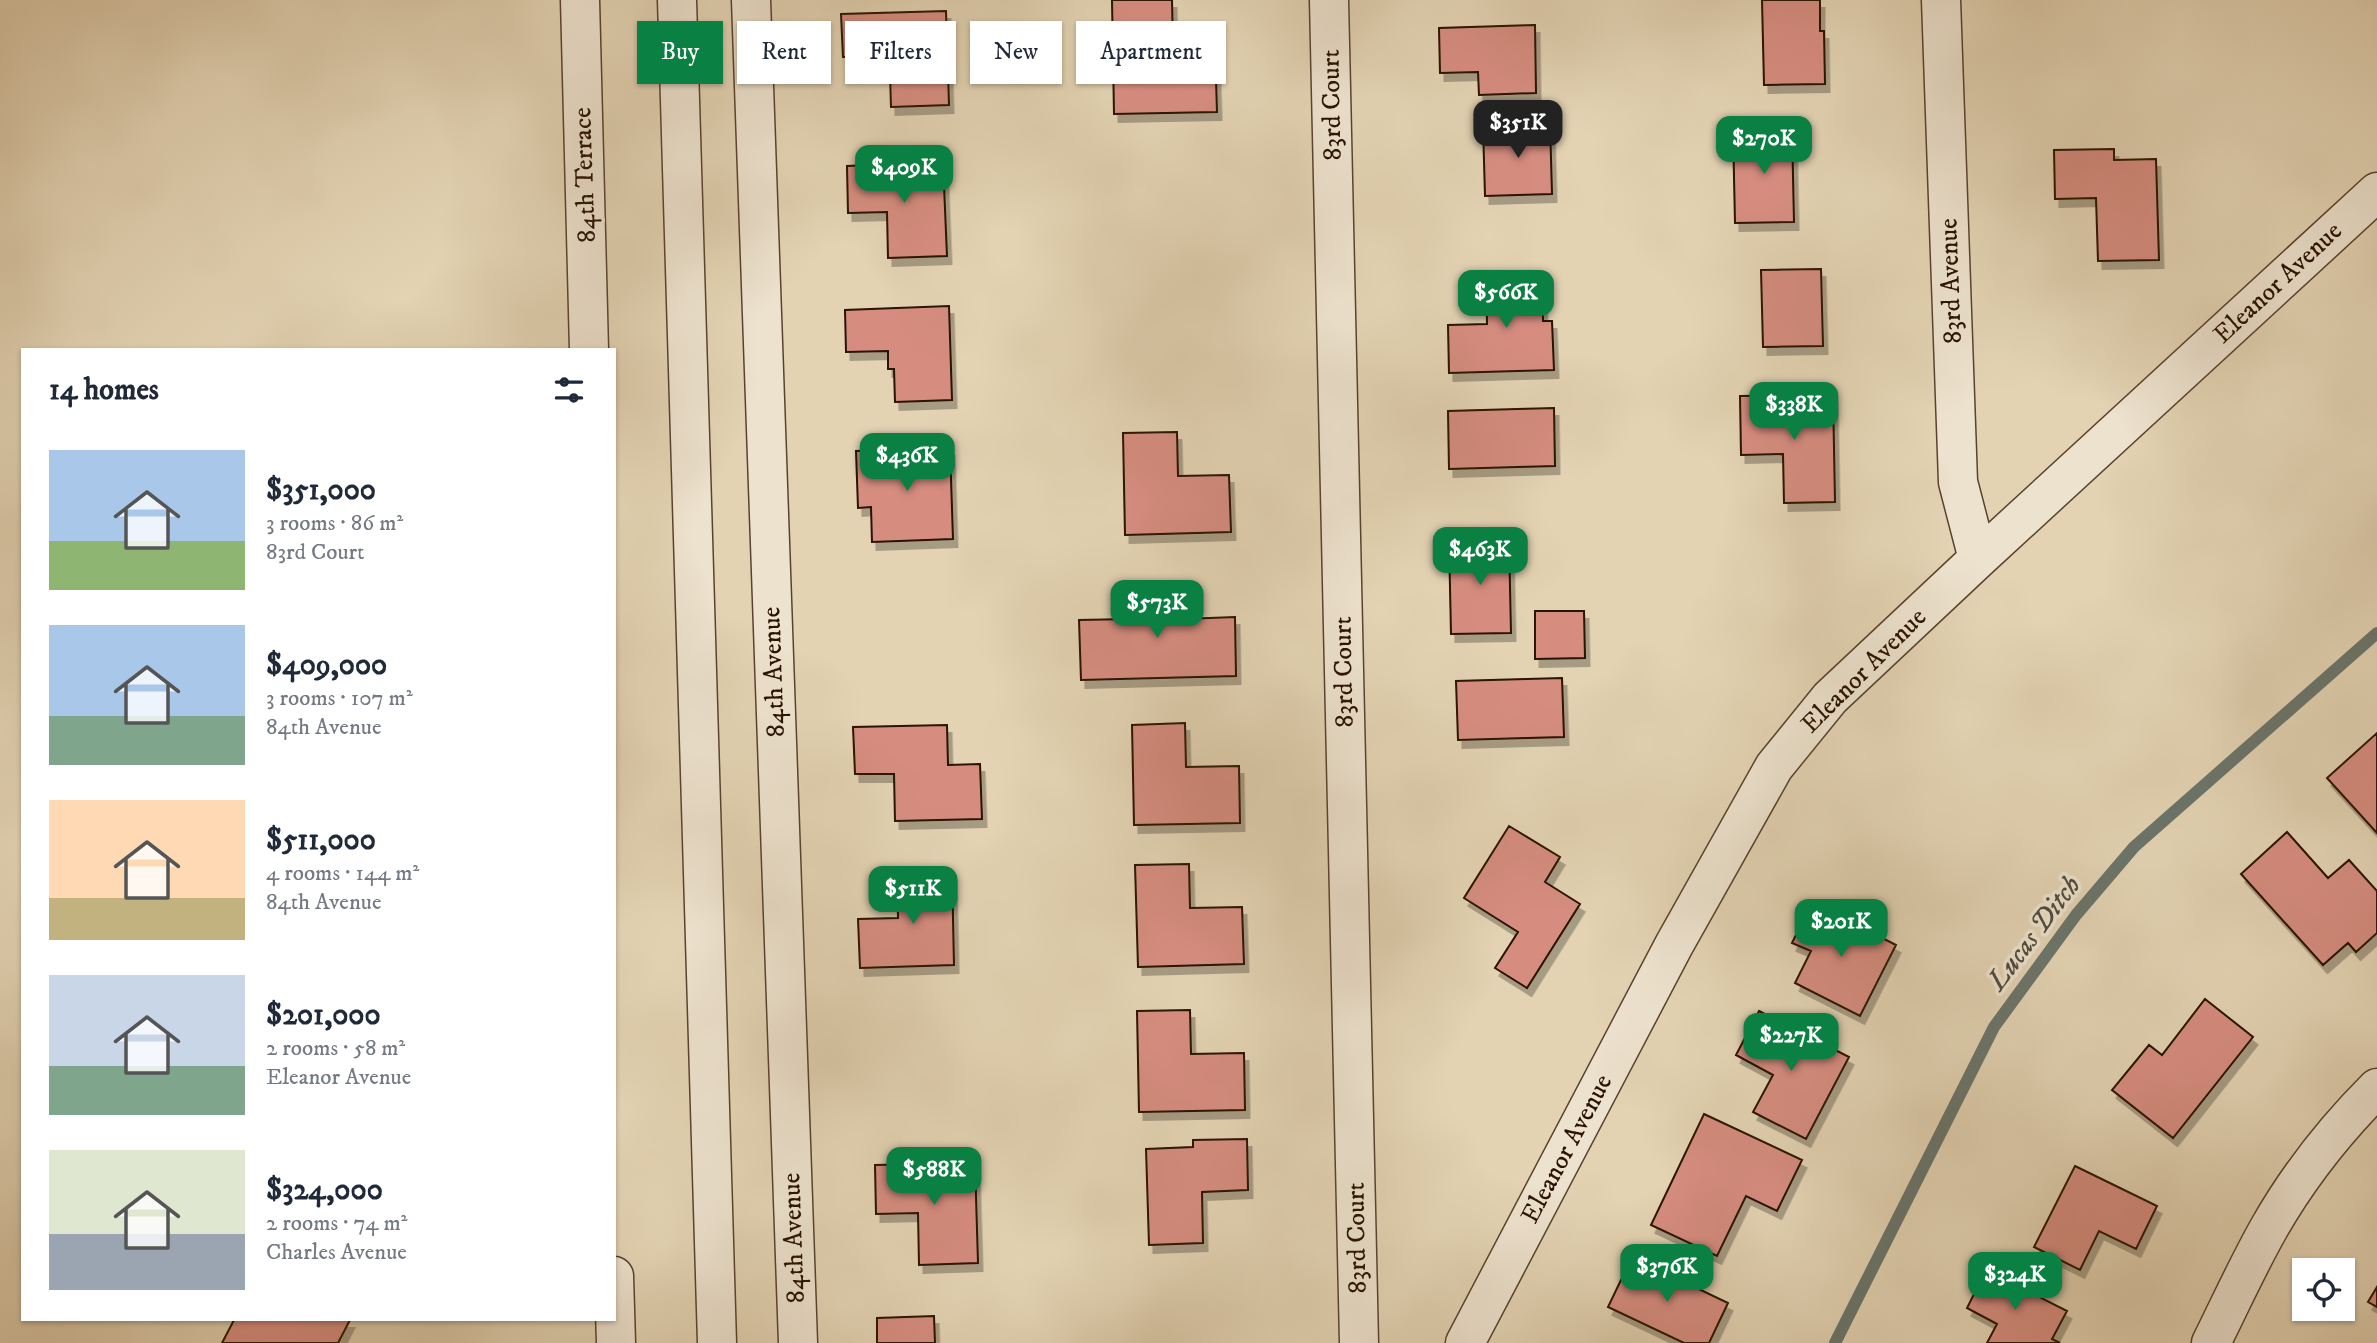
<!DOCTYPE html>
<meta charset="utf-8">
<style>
body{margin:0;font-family:"IM FELL DW Pica",serif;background:#f2f2f3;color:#1f2937;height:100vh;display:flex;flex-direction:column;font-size:26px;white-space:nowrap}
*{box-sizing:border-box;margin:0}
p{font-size:23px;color:#747a83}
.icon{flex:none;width:38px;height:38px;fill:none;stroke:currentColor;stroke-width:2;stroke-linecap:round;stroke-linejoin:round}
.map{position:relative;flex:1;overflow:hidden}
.panel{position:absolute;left:21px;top:348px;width:595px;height:973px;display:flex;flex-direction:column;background:#fff;border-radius:0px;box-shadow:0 2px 5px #0004}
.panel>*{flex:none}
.hud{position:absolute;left:637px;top:21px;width:665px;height:63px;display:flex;gap:14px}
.controls{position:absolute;left:2292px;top:1258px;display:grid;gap:14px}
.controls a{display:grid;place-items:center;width:63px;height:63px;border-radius:0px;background:#fff;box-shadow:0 2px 5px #0004;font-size:35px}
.price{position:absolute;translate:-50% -60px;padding:0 16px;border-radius:14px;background:#0b8043;color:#fff;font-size:23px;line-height:46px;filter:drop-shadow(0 2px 4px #0008)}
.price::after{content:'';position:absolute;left:50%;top:42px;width:21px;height:16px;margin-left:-10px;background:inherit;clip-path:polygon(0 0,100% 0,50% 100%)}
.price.current{background:#222;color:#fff}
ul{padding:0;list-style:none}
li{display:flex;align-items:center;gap:21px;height:175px;padding:0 28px}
li span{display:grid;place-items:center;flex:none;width:196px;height:140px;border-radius:0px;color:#555}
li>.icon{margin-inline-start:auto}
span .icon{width:84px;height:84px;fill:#fffc;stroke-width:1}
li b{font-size:30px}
h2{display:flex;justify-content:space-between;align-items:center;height:84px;padding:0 28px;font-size:30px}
.chip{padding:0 24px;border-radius:0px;background:#fff;box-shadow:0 2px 5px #0004;font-size:24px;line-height:63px}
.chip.current{background:#0b8043;color:#fff}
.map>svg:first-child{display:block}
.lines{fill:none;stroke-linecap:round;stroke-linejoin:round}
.stream{stroke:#6a756b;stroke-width:12}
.building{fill:#d68d80;stroke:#291301;stroke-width:2;filter:url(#shadow)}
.minor-casing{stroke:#58432e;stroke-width:41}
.minor{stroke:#ede2ce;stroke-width:38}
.labels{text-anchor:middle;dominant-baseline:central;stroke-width:7;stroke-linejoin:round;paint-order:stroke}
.street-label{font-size:26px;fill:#291301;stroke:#ede2ce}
.water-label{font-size:28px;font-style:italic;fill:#4f4c3f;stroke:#ede2ce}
</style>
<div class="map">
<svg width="2377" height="1343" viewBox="0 0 2377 1343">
<defs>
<filter id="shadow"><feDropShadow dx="4.5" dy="8" stdDeviation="0" flood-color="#0004"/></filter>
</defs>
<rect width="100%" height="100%" fill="#e3d3b3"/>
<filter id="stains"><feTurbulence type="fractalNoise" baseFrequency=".00286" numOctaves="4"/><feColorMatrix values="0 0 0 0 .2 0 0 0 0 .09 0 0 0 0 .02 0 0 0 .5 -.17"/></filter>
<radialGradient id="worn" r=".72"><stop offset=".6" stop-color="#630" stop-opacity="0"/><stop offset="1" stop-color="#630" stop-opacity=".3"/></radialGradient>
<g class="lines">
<!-- stream -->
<path class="stream" d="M1835 1343 1994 1027 2076 915 2134 847 2377 633"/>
</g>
<!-- building -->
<path class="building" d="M1112 0H1172L1173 46H1215L1217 112 1114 114Z
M1762 0H1820V31H1824L1825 84 1764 85Z
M946 11 949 105 891 107 890 74H885L884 56 843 57 841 14Z
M1535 25 1536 93 1479 95 1478 72 1440 73 1439 28Z
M1550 124 1552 194 1485 196 1483 126Z
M1792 130 1794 222 1735 223 1733 131Z
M2114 149V160L2156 159 2159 260 2098 261 2096 198 2055 199 2054 150Z
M943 162 947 256 888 258 887 212 848 213 847 166Z
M1821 269 1823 346 1763 347 1761 270Z
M1542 274 1543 321H1552L1554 370 1449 373 1448 325 1487 324 1486 275Z
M949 306 952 400 895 402 894 369H888V351L846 352 845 310Z
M1833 395 1835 502 1784 503 1783 454 1741 455 1740 396Z
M1554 408 1555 466 1449 469 1448 411Z
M1177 432 1178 476 1229 475 1231 532 1125 535 1123 433Z
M950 448 953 539 872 542 871 507 858 508 856 451Z
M1449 541H1509L1511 633 1451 634Z
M1182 582 1183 619 1235 617 1236 676 1081 680 1079 620 1129 619 1128 584Z
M1535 611H1584L1585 658 1535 659Z
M1562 678 1564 737 1458 740 1456 681Z
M1185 723 1186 767 1239 766 1240 823 1134 825 1132 725Z
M947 725 948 765 980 764 982 819 895 821 894 774H855L853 727Z
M2377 733V833L2327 778Z
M1509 826 1560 857 1545 882 1580 904 1527 988 1495 968 1518 932 1464 898Z
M2287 832 2328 878 2349 860 2377 891V933L2356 952 2348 943 2323 965 2241 874Z
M1189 864 1190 908 1242 907 1244 964 1138 967 1135 865Z
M952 872 954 965 860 968 858 919 898 918 897 874Z
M1812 902 1896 945 1860 1016 1795 983 1811 951 1792 943Z
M2205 999 2253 1037 2173 1138 2112 1090 2149 1045 2162 1055Z
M1190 1010 1191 1054 1244 1053 1245 1110 1139 1112 1137 1011Z
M1759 1011 1849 1057 1806 1139 1753 1112 1773 1075 1736 1055Z
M1704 1114 1802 1160 1777 1211 1746 1196 1717 1256 1651 1225Z
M1247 1139 1248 1190 1202 1192 1203 1243 1149 1245 1146 1149 1193 1147V1140Z
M975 1163 978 1263 919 1265 918 1213 876 1214 875 1165Z
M2075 1166 2157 1206 2136 1249 2099 1231 2080 1270 2034 1247Z
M1632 1257 1728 1303 1709 1343H1684L1608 1307Z
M1986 1270 2067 1311 2052 1339 2060 1343H1987L1997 1324 1967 1308Z
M2377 1287V1307L2368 1302Z
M934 1316 935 1343H877V1318Z
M234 1320H350L338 1343H222Z"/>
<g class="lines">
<defs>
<path id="minor" d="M580 0 589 350
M677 0 717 1343
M751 0 798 1343
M1329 0 1359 1343
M1941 0 1958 482 1978 559
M614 1276 616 1343
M1465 1343 1674 945 1774 767 1830 698 1978 559 2377 192
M2211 1343C2230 1305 2248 1265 2269 1228 2298 1177 2336 1129 2377 1088"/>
</defs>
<!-- minor casing -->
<use href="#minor" class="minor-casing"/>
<!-- minor -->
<use href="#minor" class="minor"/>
</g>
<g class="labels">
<!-- street labels -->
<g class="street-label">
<text transform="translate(1332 105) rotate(-91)">83rd Court</text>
<text transform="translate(585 175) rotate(-92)">84th Terrace</text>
<text transform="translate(1951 281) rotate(-92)">83rd Avenue</text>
<text transform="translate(2278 283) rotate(-43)">Eleanor Avenue</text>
<text transform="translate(1864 671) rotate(-45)">Eleanor Avenue</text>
<text transform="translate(774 672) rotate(-92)">84th Avenue</text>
<text transform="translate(1344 672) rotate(-91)">83rd Court</text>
<text transform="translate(1567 1149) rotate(-62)">Eleanor Avenue</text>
<text transform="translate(794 1238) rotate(-92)">84th Avenue</text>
<text transform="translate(1357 1238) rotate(-91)">83rd Court</text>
</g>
<!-- water labels -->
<g class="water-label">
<text transform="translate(2034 933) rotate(-53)">Lucas Ditch</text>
</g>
</g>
<rect width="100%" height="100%" filter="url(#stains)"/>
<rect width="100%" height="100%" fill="url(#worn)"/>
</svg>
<div class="controls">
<a><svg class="icon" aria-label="locate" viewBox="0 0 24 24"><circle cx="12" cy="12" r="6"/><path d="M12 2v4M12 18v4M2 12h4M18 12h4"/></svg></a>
</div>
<b class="price current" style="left:1518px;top:160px">$351K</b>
<b class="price" style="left:1764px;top:176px">$270K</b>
<b class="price" style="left:904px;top:205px">$409K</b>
<b class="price" style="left:1506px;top:330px">$566K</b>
<b class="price" style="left:1794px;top:442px">$338K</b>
<b class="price" style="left:907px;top:493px">$436K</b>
<b class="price" style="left:1480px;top:587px">$463K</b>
<b class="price" style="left:1157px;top:640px">$573K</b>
<b class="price" style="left:913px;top:926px">$511K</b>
<b class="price" style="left:1841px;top:959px">$201K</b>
<b class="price" style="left:1791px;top:1073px">$227K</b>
<b class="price" style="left:934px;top:1207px">$588K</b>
<b class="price" style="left:1667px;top:1304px">$376K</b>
<b class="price" style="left:2015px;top:1312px">$324K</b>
<div class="hud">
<a class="chip current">Buy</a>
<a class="chip">Rent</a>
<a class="chip">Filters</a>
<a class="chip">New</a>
<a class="chip">Apartment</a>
</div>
<section class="panel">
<h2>14 homes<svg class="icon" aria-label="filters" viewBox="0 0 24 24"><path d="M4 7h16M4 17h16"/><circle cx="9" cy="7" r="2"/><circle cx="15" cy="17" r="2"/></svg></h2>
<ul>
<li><span style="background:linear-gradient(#a9c7e8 65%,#8fb573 0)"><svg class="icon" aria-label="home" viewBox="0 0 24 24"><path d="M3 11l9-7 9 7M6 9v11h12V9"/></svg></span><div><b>$351,000</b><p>3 rooms · 86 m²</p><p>83rd Court</p></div></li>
<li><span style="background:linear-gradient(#a9c7e8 65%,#7fa58c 0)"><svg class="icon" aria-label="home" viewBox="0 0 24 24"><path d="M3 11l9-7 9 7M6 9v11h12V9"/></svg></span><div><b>$409,000</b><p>3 rooms · 107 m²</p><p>84th Avenue</p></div></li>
<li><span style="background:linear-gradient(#ffd9b3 70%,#c2b280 0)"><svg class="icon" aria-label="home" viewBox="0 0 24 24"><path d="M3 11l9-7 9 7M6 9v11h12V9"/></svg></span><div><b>$511,000</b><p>4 rooms · 144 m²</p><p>84th Avenue</p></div></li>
<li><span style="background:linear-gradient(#c9d6e8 65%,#7fa58c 0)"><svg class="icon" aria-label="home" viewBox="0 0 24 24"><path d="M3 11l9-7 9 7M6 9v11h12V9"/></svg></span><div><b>$201,000</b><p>2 rooms · 58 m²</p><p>Eleanor Avenue</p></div></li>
<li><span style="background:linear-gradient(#dfe7d0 60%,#9aa5b1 0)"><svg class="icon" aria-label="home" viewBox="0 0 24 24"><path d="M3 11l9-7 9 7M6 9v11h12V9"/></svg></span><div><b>$324,000</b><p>2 rooms · 74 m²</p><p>Charles Avenue</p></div></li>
</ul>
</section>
</div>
